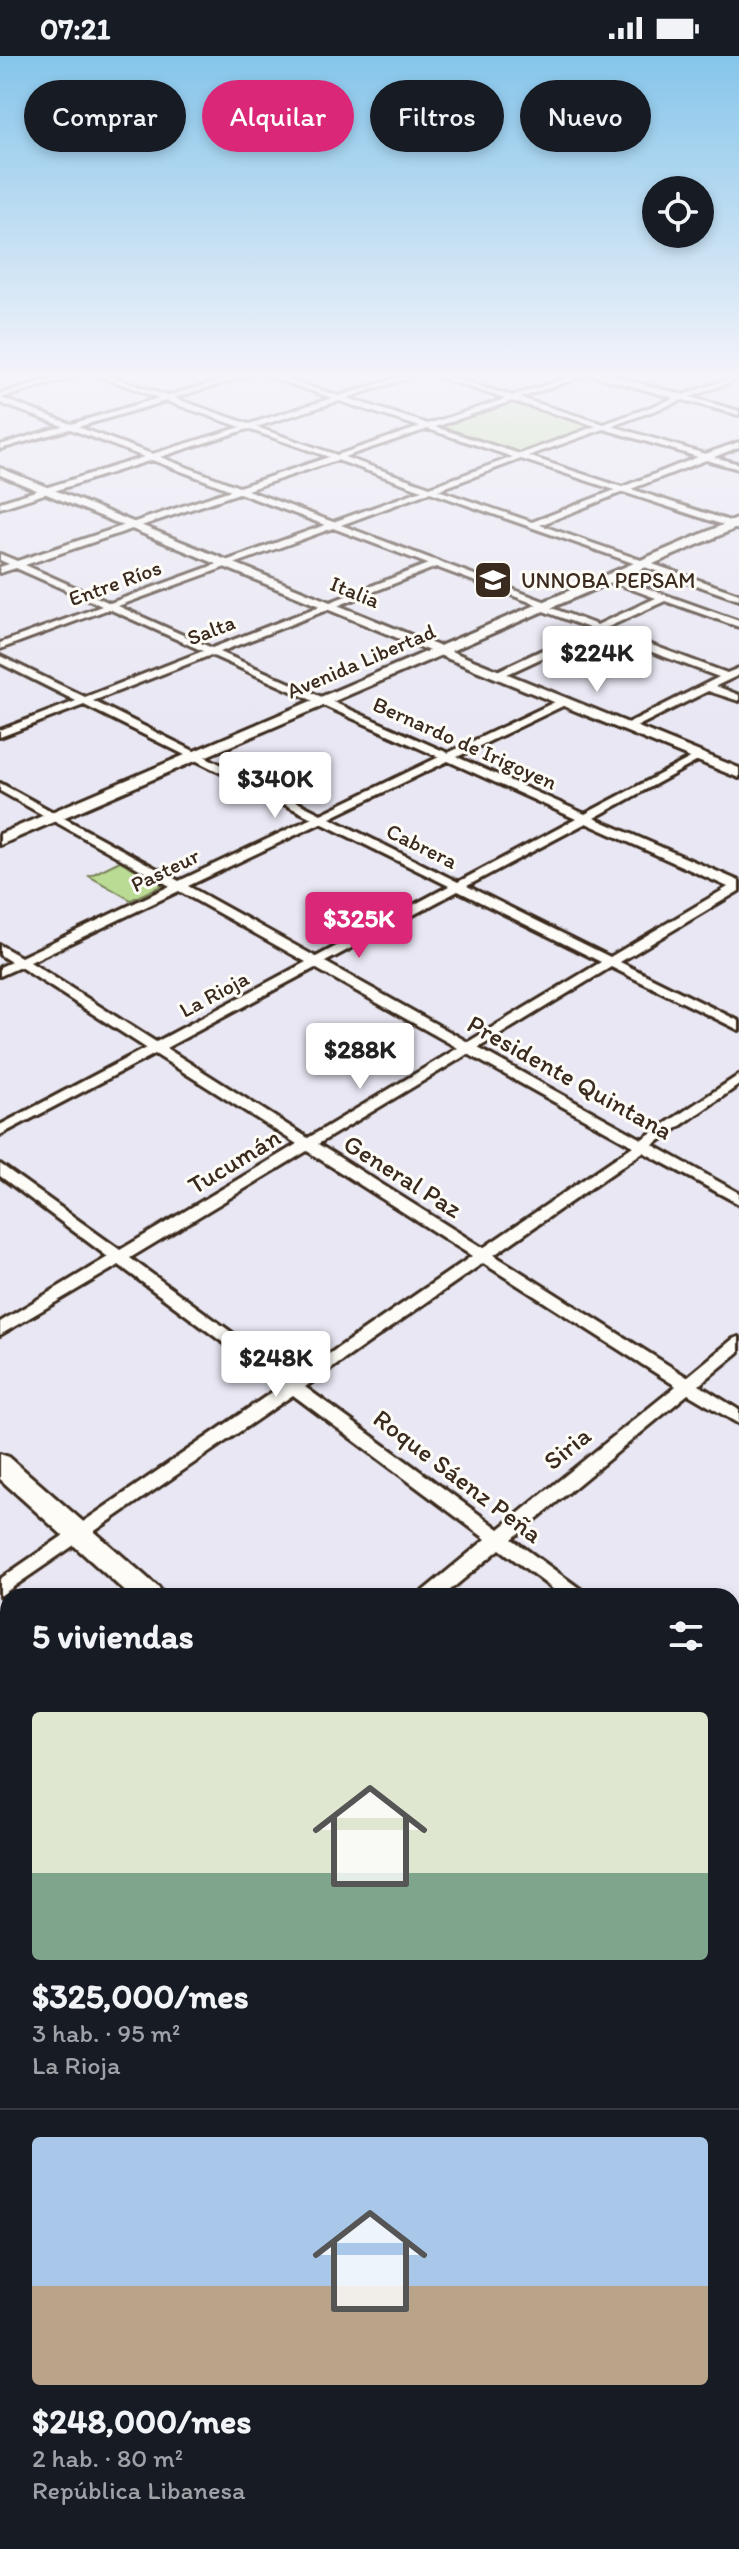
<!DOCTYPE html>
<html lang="es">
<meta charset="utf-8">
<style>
body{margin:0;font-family:Itim,sans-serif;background:#20242c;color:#f1f3f6;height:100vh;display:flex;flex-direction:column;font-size:30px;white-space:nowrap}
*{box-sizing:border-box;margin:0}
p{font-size:26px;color:#9ea1a6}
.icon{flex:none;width:44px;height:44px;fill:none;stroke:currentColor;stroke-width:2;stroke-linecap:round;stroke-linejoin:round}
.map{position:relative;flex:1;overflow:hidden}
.details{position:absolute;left:0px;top:1532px;width:740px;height:962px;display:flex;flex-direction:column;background:#171b24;border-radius:24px 24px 0 0;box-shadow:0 4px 12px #0003}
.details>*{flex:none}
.top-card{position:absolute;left:24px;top:24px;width:692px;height:72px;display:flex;gap:16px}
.fabs{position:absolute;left:642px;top:120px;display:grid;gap:16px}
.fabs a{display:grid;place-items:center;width:72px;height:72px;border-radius:50%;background:#171b24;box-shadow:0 4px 12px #0003;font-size:40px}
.price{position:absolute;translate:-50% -68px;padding:0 18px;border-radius:8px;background:#fff;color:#222;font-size:26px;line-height:52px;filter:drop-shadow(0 2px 4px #0008)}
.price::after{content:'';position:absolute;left:50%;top:48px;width:24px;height:18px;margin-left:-12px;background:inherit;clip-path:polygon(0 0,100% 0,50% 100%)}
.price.on{background:#db2777;color:#fff}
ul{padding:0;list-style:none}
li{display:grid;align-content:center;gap:16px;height:424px;padding:0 32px}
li+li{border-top:2px solid #363941}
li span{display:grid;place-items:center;height:248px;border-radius:8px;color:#555}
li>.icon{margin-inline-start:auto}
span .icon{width:144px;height:144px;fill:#fffc;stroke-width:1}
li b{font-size:34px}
h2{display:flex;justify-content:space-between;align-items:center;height:96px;padding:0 32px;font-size:34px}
.chip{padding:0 28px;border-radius:36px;background:#171b24;box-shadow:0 4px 12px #0003;font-size:28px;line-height:72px}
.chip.on{background:#db2777;color:#fff}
.status{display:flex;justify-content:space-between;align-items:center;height:56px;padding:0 40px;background:#171b24;direction:ltr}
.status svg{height:22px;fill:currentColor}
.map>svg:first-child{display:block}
.green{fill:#badb94;stroke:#7a8259;stroke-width:2}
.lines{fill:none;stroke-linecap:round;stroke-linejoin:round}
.minor-casing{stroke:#3b2a1e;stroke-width:6}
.tertiary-casing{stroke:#3b2a1e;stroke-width:6}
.secondary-casing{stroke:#3b2a1e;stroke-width:6}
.minor{fill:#fdfcf7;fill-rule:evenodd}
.tertiary{fill:#fdfcf7;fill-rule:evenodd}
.secondary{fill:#fdfcf7;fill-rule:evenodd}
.labels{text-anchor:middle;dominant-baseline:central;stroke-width:6;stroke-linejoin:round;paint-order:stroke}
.far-poi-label{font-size:22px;fill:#3b2a1e;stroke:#fdfcf7;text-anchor:start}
.far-street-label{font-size:22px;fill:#3b2a1e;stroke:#fdfcf7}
.street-label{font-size:26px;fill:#3b2a1e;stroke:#fdfcf7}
</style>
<div class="status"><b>07:21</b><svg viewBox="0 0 49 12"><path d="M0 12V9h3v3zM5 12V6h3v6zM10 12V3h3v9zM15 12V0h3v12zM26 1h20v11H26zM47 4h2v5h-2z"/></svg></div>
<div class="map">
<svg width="739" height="2493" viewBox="0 0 739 2493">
<rect width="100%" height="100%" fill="#e8e7f3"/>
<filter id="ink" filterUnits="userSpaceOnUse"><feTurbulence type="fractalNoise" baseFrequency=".0125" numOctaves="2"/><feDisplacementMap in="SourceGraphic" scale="16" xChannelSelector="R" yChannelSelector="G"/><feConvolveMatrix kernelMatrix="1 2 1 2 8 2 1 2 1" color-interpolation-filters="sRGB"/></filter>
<g filter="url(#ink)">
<!-- green -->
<path class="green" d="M512 346 591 370 520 397 440 370Z
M120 805 163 829 131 844 89 820Z"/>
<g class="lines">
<defs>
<path id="minor" d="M77 317H88L1 342 71 368 159 342 91 317H100L167 340 247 317H256L174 342 249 368 332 342 258 317H267L339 340 413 317H422L347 342 428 368 505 343 425 317H434L512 340 582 317H602L683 339 739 319V323L690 341 739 355V359L683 344 612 370 705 398 739 386V391L714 401 739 408V413L706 404 631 433 739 468V474L623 436 540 469 739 538V544L430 436 341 469 549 547V551L597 569 656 542 607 524V520L610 519 739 565V571L665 545 606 572 727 617 739 612V619L716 630 739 639V645L708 635 632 673H624V669L719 621 598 576 503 620H495V616L589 572 538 553V549L436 511 220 596 448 697 561 643H569V647L457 701 585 758 696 699 705 701 594 762 739 825V835L620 906 739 965V974L611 911 478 992 642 1083 739 1019V1029L653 1089 739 1137V1148L643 1096 494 1199 687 1321 733 1283 739 1281V1296L699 1329 739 1354V1368L688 1338 512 1483 583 1535 585 1540H562L500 1493 443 1540H421L423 1535 486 1483 293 1339 0 1540V1523L281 1330 119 1209 0 1279V1266L108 1201 0 1120V1108L120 1194 297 1088 155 998 0 1079V1069L146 992 20 911 0 920V911L11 906 0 899V889L21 901 170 830 0 735V727L179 825 312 762 84 649 0 681V674L76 645 0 607V600L85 641 203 595 109 553 0 593V587L102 550 16 512 0 517V511L9 508 0 504V498L17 505 231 434 152 404 0 452V446L144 401 70 373 0 393V389L63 370 0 347V338ZM592 317V319L675 342 604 368 520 342ZM166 345 241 371 152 398 78 371ZM339 345 420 371 337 399 256 371ZM512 345 596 370 520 398 435 371ZM248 373 329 401 239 431 160 401ZM428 373 513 401 430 431 344 401ZM604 373 698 401 622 431 528 400ZM521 403 615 434 532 466 438 434ZM337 404 422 434 333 466 247 434ZM239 437 325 469 110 547 25 509ZM333 472 428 508 212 592 118 550ZM211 599 439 701 321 758 93 645ZM448 705 576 763 458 826 330 762ZM321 767 449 830 316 901 188 830ZM586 767 728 831 610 901 467 830ZM179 835 306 906 156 986 30 906ZM458 835 601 906 468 986 325 906ZM315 912 458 992 308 1082 166 992ZM468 998 633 1090 483 1192 318 1088ZM307 1095 472 1200 294 1322 130 1202ZM483 1207 676 1330 499 1473 305 1331Z
M739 1660V1682L732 1685V1663Z
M0 1851 8 1854V1893L0 1896Z
M739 2232V2264L732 2267V2235Z
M8 2375V2406L0 2409V2378Z
M531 2486H589L592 2493H528Z"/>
<path id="tertiary" d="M0 412 739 712V722L0 419Z"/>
<path id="secondary" d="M739 462V471L0 789V778Z
M0 1398 9 1401 159 1532 163 1540H130L0 1423Z
M732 2042 739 2045V2085L732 2082Z"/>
</defs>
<!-- minor casing -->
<use href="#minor" class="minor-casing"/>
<!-- tertiary casing -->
<use href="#tertiary" class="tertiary-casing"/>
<!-- secondary casing -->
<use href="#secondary" class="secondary-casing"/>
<!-- minor -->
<use href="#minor" class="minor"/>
<!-- tertiary -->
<use href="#tertiary" class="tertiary"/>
<!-- secondary -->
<use href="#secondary" class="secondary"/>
</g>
</g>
<!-- sky -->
<linearGradient id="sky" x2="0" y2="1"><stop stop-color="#85c5ea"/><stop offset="0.48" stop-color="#f5f4fa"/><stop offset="1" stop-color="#f5f4fa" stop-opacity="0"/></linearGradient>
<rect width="739" height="666" fill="url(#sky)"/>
<!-- icons -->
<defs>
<symbol id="university-square" viewBox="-11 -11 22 22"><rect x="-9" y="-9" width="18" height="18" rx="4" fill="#3b2a1e" stroke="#fdfcf7"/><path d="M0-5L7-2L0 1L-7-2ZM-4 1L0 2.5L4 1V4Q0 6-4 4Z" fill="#fff"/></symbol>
</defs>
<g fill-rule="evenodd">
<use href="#university-square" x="471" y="502" width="44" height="44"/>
</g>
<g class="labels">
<!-- far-poi labels -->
<g class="far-poi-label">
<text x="521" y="524">UNNOBA PEPSAM</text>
</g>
<!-- far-street labels -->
<g class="far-street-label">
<text transform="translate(115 527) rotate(-20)">Entre Ríos</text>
<text transform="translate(355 536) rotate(22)">Italia</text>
<text transform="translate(211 574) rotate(-21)">Salta</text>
<text transform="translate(361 605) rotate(-23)">Avenida Libertad</text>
<text transform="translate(465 687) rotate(24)">Bernardo de Irigoyen</text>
<text transform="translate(422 790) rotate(26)">Cabrera</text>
<text transform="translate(165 814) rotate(-26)">Pasteur</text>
<text transform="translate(214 938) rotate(-28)">La Rioja</text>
</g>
<!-- street labels -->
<g class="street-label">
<text transform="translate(570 1021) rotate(29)">Presidente Quintana</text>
<text transform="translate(234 1105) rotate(-31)">Tucumán</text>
<text transform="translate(403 1120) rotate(32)">General Paz</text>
<text transform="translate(567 1392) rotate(-39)">Siria</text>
<text transform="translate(458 1420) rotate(37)">Roque Sáenz Peña</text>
</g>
</g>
</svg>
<div class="fabs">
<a><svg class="icon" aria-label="locate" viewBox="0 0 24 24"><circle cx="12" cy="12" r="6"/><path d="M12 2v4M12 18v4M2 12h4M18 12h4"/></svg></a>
</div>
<b class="price" style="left:597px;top:638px">$224K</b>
<b class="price" style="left:275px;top:764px">$340K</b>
<b class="price on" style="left:359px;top:904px">$325K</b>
<b class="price" style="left:360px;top:1035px">$288K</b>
<b class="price" style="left:276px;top:1343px">$248K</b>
<div class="top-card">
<a class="chip">Comprar</a>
<a class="chip on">Alquilar</a>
<a class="chip">Filtros</a>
<a class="chip">Nuevo</a>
</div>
<section class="details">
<h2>5 viviendas<svg class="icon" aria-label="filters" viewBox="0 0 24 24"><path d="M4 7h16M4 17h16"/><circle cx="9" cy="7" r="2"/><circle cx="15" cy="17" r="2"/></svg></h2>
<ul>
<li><span style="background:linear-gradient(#dfe7d0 65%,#7fa58c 0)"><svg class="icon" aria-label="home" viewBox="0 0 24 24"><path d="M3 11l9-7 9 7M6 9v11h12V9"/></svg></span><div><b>$325,000/mes</b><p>3 hab. · 95 m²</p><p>La Rioja</p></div></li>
<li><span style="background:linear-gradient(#a9c7e8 60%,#b9a48a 0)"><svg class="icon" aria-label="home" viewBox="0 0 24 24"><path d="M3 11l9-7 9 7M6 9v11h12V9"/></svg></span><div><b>$248,000/mes</b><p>2 hab. · 80 m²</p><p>República Libanesa</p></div></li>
</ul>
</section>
</div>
